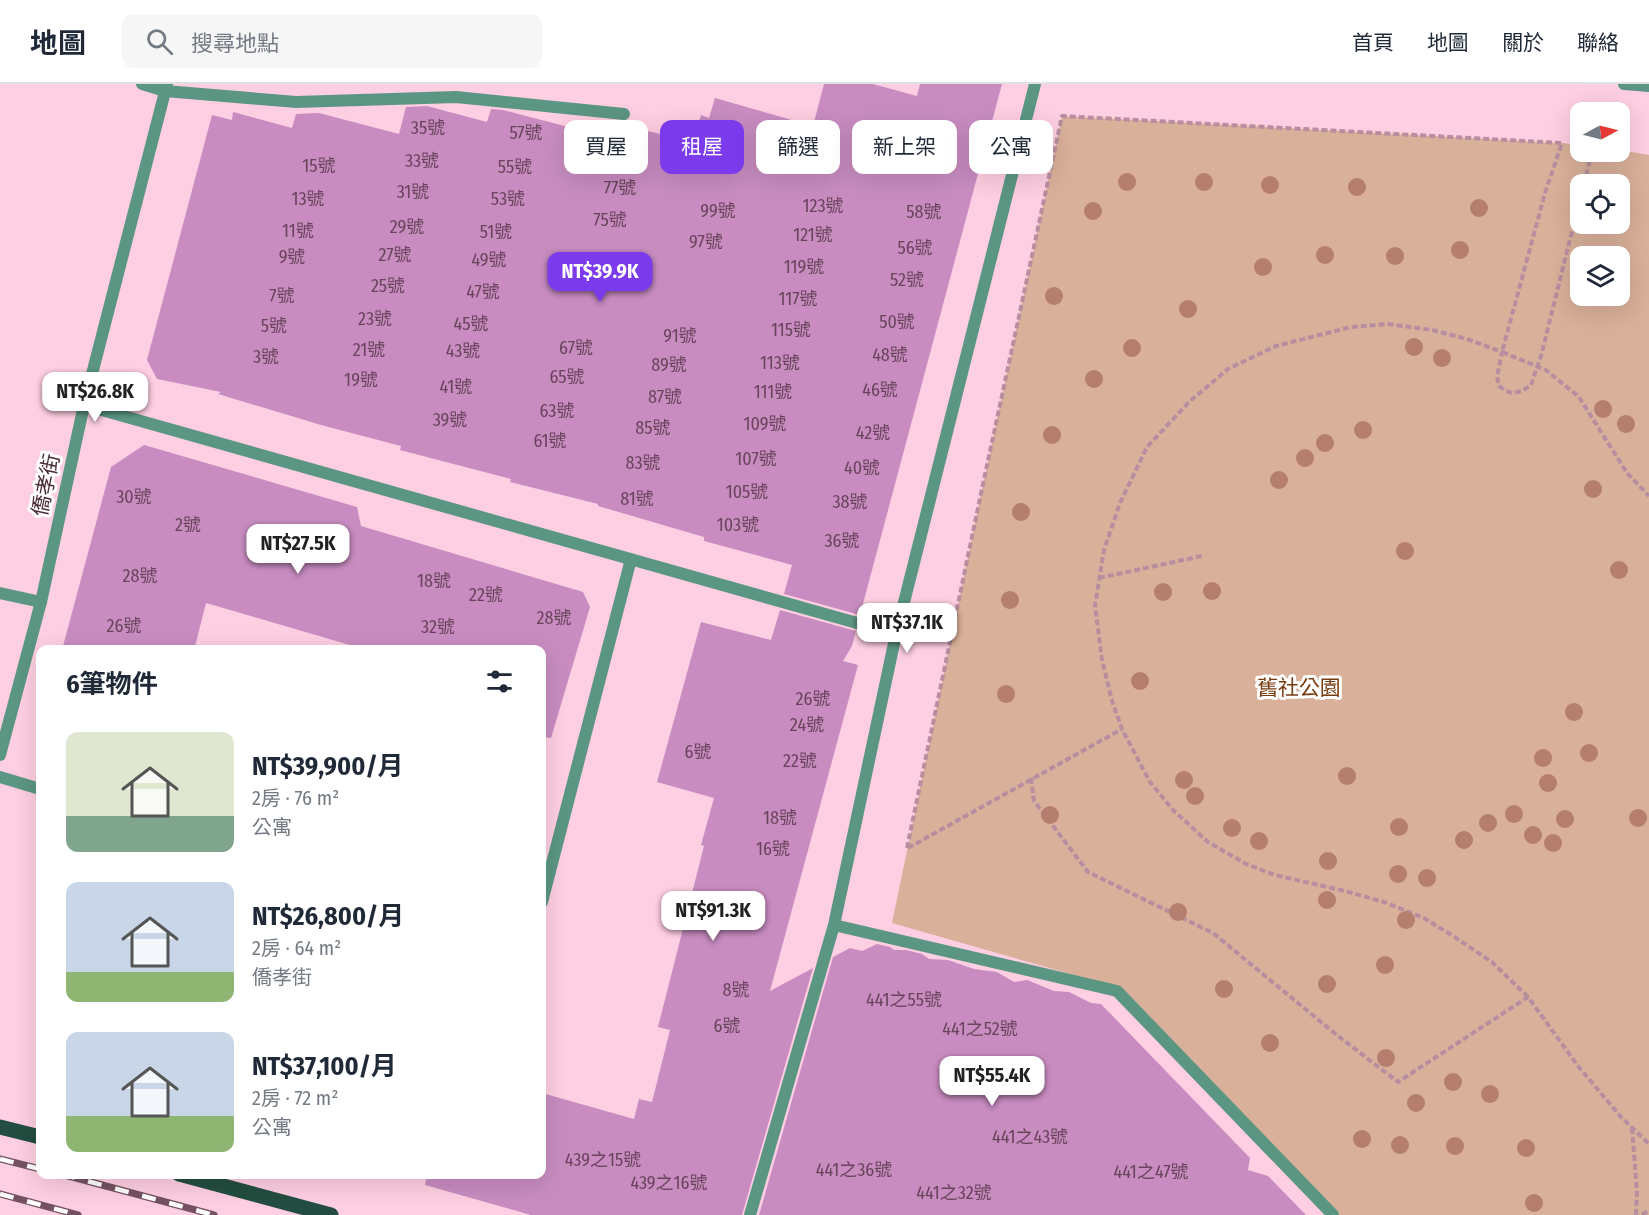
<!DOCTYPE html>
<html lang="zh-TW">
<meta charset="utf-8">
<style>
body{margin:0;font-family:"Fira Sans Condensed","Noto Sans TC",sans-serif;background:#f6f6f7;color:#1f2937;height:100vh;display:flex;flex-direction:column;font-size:22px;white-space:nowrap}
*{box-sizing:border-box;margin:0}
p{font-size:20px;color:#747a83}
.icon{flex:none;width:33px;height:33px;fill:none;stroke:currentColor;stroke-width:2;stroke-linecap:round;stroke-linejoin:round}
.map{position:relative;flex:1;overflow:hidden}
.drawer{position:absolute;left:36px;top:561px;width:510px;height:534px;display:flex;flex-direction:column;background:#fff;border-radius:12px;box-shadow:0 6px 24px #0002}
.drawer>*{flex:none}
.hud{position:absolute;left:564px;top:36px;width:570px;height:54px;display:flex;gap:12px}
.needle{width:39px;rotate:83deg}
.buttons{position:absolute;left:1570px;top:18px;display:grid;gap:12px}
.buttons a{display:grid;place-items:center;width:60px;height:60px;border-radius:12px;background:#fff;box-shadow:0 6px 24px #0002;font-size:30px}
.price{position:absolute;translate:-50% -51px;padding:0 14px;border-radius:12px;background:#fff;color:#222;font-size:20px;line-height:39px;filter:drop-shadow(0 2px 3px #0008)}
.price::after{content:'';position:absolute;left:50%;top:36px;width:18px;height:14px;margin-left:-9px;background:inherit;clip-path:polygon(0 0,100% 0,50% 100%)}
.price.selected{background:#7c3aed;color:#fff}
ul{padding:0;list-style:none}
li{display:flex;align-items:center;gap:18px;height:150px;padding:0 30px}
li span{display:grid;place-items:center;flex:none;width:168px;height:120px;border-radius:12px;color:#555}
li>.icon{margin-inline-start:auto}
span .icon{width:72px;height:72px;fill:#fffc;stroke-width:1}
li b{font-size:26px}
h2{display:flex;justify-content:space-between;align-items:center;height:72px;padding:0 30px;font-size:26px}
.tag{padding:0 21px;border-radius:12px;background:#fff;box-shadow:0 6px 24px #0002;font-size:21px;line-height:54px}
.tag.selected{background:#7c3aed;color:#fff}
header{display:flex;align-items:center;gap:36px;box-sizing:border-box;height:84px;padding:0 30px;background:#fff;border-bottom:2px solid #e0e1e3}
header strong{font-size:28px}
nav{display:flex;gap:33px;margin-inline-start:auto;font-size:21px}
.search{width:420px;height:54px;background:#f6f6f7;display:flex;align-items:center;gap:15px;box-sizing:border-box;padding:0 21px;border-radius:12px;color:#747a83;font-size:22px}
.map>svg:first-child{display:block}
.green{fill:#d9b099;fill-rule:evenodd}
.building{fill:#c88cc1}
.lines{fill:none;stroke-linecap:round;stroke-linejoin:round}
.path{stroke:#b78ea0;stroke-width:4;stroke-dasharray:6 3;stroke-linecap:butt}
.service{stroke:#5b9683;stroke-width:12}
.minor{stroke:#5b9683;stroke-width:12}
.primary{stroke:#234d40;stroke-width:15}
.rail-casing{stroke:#755261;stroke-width:7}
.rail{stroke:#fefefe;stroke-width:4.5;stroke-dasharray:14;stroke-linecap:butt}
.tree{fill:#b57e6f}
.labels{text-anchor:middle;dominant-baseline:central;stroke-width:6;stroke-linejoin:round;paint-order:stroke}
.number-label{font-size:18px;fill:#6a445c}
.street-label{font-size:21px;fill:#4b2c3a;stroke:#fefefe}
.park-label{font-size:21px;fill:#793c11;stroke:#fefefe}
</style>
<header>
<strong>地圖</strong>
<div class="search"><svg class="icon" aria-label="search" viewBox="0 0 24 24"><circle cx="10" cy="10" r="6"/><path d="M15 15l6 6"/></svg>搜尋地點</div>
<nav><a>首頁</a><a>地圖</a><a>關於</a><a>聯絡</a></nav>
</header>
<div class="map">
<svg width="1649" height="1131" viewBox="0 0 1649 1131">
<rect width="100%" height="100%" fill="#fecee2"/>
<!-- green -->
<path class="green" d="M1062 32 1562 59 1581 61V68L1620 66 1649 71V1131H1333L1116 903 892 839 983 400ZM1581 100H1620V140H1581ZM1581 172H1620V212H1581Z"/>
<!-- building -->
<path class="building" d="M824 0H873L917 12 920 0H1002L860 531 784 510 792 481 704 457V453L598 422V420L510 398 511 395 400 366 401 362 321 341 218 310 221 308 157 295 147 276 212 31 232 36 233 28 292 44 296 30 319 29 399 50 406 23 427 22 487 38 491 25 503 26 603 52 607 37 693 58 701 31 709 34 715 14 813 42Z
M144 361 357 423 361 442 583 508 590 523 551 654 542 653V566H367L206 519 194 566H62L111 383Z
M780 526 856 547 852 562 843 577 858 581 770 907 813 884 742 1131H531L425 1101 427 1090H542V1009L634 1035 639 1015 652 1018 670 946 658 943 704 762 701 761 714 714 657 698 701 538 771 556Z
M877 860 890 863 894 866H906L922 870 929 875 948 876 974 885 997 888 1014 898 1027 896 1054 907 1069 908 1091 919 1101 920 1250 1074 1248 1086 1268 1092 1306 1131H759L833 873 850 864 862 867Z"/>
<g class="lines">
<!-- path -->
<path class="path" d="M1584 100 1592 68
M1099 494 1202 472
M1031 694 1034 717 1088 788 1213 849 1338 952 1398 998 1528 913 1578 982 1621 1033 1649 1060
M907 764 983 400 1062 32 1562 59 1545 109 1502 268 1546 286 1579 313 1627 389 1649 412
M908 764 1122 645
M1528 913 1492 878 1453 852 1424 834 1384 818 1345 807 1275 791 1246 780 1208 758 1173 726 1150 698 1122 645 1112 617 1102 576 1095 521 1104 466 1120 419 1147 363 1189 318 1228 285 1276 262 1351 243 1388 240 1432 246 1467 255 1502 268 1497 293 1499 302 1506 307 1513 309 1522 307 1531 301 1541 272 1581 111
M1632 1044 1637 1109 1636 1131
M1642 1131 1649 1126"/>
<!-- service -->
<path class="service" d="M142 0 165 7 296 18 456 13 624 30
M84 321 896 550
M0 509 41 518
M0 693 40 705
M542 818 631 475"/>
<!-- minor -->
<path class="minor" d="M1624 0 1649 2
M0 671 41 518 84 321 167 0
M834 841 1117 907 1333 1131
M750 1131 834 841 896 550 1035 0"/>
<!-- primary -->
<path class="primary" d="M0 1043 40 1053
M179 1090 331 1131"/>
<defs>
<path id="rail" d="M0 1075 40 1085
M61 1090 214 1131
M0 1110 78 1131"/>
</defs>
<!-- rail casing -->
<use href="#rail" class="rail-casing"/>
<!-- rail -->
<use href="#rail" class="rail"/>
</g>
<!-- trees -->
<g class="tree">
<circle cx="1127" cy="98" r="9"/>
<circle cx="1204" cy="98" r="9"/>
<circle cx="1270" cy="101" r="9"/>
<circle cx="1357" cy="103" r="9"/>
<circle cx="1479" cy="124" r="9"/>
<circle cx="1093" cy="127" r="9"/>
<circle cx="1460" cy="166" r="9"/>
<circle cx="1325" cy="171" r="9"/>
<circle cx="1395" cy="172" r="9"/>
<circle cx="1263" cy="183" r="9"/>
<circle cx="1054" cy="212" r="9"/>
<circle cx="1188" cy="225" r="9"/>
<circle cx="1414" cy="263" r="9"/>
<circle cx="1132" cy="264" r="9"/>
<circle cx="1442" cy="274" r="9"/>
<circle cx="1094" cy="295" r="9"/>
<circle cx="1603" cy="325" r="9"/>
<circle cx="1626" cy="340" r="9"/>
<circle cx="1363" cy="346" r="9"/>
<circle cx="1052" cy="351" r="9"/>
<circle cx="1325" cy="359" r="9"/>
<circle cx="1305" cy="374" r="9"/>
<circle cx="1279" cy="396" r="9"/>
<circle cx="1593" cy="405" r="9"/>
<circle cx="1021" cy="428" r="9"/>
<circle cx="1405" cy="467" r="9"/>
<circle cx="1619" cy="486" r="9"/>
<circle cx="1212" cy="507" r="9"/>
<circle cx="1163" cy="508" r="9"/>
<circle cx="1010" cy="516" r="9"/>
<circle cx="1140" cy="597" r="9"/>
<circle cx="1006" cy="610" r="9"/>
<circle cx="1574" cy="628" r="9"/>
<circle cx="1589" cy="669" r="9"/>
<circle cx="1543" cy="674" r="9"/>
<circle cx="1347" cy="692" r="9"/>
<circle cx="1184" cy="696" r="9"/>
<circle cx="1548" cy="699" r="9"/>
<circle cx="1195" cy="712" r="9"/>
<circle cx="1514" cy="730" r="9"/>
<circle cx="1050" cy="731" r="9"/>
<circle cx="1638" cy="734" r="9"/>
<circle cx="1565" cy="735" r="9"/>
<circle cx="1488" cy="739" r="9"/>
<circle cx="1399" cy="743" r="9"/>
<circle cx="1232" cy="744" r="9"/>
<circle cx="1533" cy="751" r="9"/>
<circle cx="1464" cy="756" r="9"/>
<circle cx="1259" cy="757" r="9"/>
<circle cx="1553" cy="759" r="9"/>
<circle cx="1328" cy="777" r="9"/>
<circle cx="1398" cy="790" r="9"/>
<circle cx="1427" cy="794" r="9"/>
<circle cx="1327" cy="816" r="9"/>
<circle cx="1178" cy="828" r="9"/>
<circle cx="1406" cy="836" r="9"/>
<circle cx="1385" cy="881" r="9"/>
<circle cx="1327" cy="900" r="9"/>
<circle cx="1224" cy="905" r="9"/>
<circle cx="1270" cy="959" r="9"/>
<circle cx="1386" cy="974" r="9"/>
<circle cx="1453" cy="998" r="9"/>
<circle cx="1490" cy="1010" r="9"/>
<circle cx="1416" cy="1019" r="9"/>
<circle cx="1362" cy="1055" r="9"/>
<circle cx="1400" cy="1061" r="9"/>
<circle cx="1455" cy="1062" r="9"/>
<circle cx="1526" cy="1064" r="9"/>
<circle cx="1534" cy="1119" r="9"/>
</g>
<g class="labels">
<!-- number labels -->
<g class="number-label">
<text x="428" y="44">35號</text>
<text x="526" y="49">57號</text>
<text x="422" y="77">33號</text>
<text x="319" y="82">15號</text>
<text x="515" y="83">55號</text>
<text x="620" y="104">77號</text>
<text x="413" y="108">31號</text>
<text x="308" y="115">13號</text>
<text x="508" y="115">53號</text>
<text x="823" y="122">123號</text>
<text x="718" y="127">99號</text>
<text x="924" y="128">58號</text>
<text x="610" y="136">75號</text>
<text x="407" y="143">29號</text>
<text x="298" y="147">11號</text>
<text x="496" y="148">51號</text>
<text x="813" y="151">121號</text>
<text x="706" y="158">97號</text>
<text x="915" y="164">56號</text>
<text x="395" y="171">27號</text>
<text x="292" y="173">9號</text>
<text x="489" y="176">49號</text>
<text x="804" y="183">119號</text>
<text x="907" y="196">52號</text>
<text x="388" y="202">25號</text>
<text x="483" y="208">47號</text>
<text x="282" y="212">7號</text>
<text x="798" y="215">117號</text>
<text x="375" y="235">23號</text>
<text x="897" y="238">50號</text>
<text x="471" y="240">45號</text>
<text x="274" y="242">5號</text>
<text x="791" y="246">115號</text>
<text x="680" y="252">91號</text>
<text x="576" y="264">67號</text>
<text x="369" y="266">21號</text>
<text x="463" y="267">43號</text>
<text x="890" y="271">48號</text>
<text x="266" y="273">3號</text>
<text x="780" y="279">113號</text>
<text x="669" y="281">89號</text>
<text x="567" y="293">65號</text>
<text x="361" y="296">19號</text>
<text x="456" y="303">41號</text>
<text x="880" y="306">46號</text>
<text x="773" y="308">111號</text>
<text x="665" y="313">87號</text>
<text x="557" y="327">63號</text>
<text x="450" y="336">39號</text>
<text x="765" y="340">109號</text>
<text x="653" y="344">85號</text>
<text x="873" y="349">42號</text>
<text x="550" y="357">61號</text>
<text x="756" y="375">107號</text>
<text x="643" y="379">83號</text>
<text x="862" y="384">40號</text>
<text x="747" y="408">105號</text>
<text x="134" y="413">30號</text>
<text x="637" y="415">81號</text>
<text x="850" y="418">38號</text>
<text x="188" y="441">2號</text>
<text x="738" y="441">103號</text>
<text x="842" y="457">36號</text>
<text x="140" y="492">28號</text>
<text x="434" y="497">18號</text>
<text x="486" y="511">22號</text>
<text x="554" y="534">28號</text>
<text x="124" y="542">26號</text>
<text x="438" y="543">32號</text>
<text x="813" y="615">26號</text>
<text x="807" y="641">24號</text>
<text x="698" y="668">6號</text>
<text x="800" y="677">22號</text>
<text x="780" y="734">18號</text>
<text x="773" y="765">16號</text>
<text x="736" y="906">8號</text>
<text x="904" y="916">441之55號</text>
<text x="727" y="942">6號</text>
<text x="980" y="945">441之52號</text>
<text x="1030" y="1053">441之43號</text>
<text x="603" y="1076">439之15號</text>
<text x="854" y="1086">441之36號</text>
<text x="1151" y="1088">441之47號</text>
<text x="669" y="1099">439之16號</text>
<text x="954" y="1109">441之32號</text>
</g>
<!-- street labels -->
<g class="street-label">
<text transform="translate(46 401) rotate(-78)">僑孝街</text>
</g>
<!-- park labels -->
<g class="park-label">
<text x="1299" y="604">舊社公園</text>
</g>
</g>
</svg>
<div class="buttons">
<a><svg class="needle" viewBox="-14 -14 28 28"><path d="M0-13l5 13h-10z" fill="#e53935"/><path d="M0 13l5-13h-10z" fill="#747a83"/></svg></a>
<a><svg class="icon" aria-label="locate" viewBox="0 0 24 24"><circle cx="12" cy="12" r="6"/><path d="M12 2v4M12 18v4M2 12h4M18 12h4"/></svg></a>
<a><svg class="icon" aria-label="layers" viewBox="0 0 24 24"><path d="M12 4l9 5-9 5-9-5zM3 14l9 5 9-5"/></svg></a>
</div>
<b class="price selected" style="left:600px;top:219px">NT$39.9K</b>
<b class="price" style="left:95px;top:339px">NT$26.8K</b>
<b class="price" style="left:298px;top:491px">NT$27.5K</b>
<b class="price" style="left:907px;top:570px">NT$37.1K</b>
<b class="price" style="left:713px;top:858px">NT$91.3K</b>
<b class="price" style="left:992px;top:1023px">NT$55.4K</b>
<div class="hud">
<a class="tag">買屋</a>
<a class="tag selected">租屋</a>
<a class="tag">篩選</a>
<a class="tag">新上架</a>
<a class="tag">公寓</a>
</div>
<section class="drawer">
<h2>6筆物件<svg class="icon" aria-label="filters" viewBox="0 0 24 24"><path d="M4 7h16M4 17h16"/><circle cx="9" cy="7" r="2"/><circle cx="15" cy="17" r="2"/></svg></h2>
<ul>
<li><span style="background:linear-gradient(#dfe7d0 70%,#7fa58c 0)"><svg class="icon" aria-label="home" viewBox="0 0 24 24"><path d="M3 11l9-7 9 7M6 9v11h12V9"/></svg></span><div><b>NT$39,900/月</b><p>2房 · 76 m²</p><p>公寓</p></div></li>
<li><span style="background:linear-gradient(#c9d6e8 75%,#8fb573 0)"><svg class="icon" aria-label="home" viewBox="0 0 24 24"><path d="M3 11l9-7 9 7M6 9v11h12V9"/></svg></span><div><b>NT$26,800/月</b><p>2房 · 64 m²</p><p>僑孝街</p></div></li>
<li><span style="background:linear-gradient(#c9d6e8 70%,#8fb573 0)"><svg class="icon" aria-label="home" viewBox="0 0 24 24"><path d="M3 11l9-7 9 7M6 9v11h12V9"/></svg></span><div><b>NT$37,100/月</b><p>2房 · 72 m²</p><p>公寓</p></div></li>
</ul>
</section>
</div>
